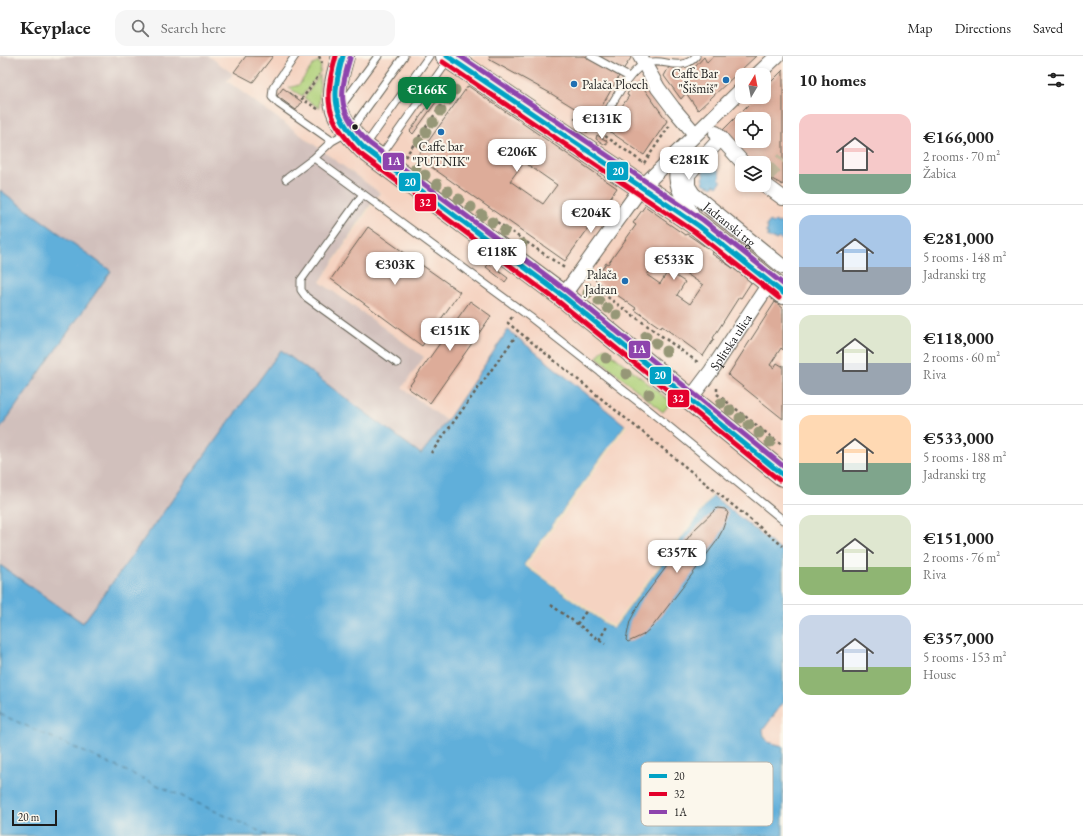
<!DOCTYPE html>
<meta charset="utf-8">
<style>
body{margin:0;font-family:"EB Garamond",serif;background:#f6f6f6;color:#222;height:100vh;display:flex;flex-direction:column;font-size:15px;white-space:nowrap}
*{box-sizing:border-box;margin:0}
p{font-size:13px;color:#767676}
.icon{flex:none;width:22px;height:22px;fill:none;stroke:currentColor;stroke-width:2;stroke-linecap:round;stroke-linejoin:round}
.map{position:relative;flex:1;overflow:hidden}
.drawer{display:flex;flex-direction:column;background:#fff;width:300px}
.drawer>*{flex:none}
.needle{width:26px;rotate:10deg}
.controls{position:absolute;left:735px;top:12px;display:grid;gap:8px}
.controls a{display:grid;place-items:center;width:36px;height:36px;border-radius:8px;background:#fff;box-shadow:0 2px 6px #0003;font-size:20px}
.scale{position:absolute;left:12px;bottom:10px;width:45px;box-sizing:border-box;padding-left:4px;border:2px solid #1c1c1c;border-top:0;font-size:11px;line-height:14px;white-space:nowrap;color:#1c1c1c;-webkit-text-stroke:3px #fbf7ec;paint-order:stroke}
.price{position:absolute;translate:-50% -34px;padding:0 9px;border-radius:8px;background:#fff;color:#222;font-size:13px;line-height:26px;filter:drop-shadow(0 1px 2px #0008)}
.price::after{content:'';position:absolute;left:50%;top:24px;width:12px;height:9px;margin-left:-6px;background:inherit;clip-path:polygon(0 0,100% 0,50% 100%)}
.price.selected{background:#0b8043;color:#fff}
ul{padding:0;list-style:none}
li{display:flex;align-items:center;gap:12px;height:100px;padding:0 16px}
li+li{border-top:1px solid #e0e0e0}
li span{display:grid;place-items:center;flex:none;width:112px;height:80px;border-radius:12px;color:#555}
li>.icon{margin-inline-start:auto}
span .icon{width:48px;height:48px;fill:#fffc;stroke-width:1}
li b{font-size:17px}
h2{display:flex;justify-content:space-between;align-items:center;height:48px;padding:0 16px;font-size:17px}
header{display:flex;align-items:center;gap:24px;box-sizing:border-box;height:56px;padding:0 20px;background:#fff;border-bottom:1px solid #e0e0e0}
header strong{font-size:19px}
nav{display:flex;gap:22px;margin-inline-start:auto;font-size:14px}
.search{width:280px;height:36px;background:#f6f6f6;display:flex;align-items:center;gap:10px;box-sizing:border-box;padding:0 14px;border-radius:12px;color:#767676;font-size:15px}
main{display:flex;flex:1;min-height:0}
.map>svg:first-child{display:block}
.built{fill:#f5d3c1;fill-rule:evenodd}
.industrial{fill:#d1c0bc}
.green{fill:#afd078;stroke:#66764a}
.water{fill:#60afda;stroke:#3e667b}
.pier{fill:#ede0bf}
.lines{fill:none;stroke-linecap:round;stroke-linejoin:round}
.ferry{stroke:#375768;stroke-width:1;stroke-dasharray:5 4;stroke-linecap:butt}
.building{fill:#ddac99;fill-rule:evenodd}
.street-tunnel{stroke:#c3b99e;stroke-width:14;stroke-dasharray:14 7;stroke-linecap:butt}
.lane-casing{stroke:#656155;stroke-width:9}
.street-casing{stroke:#656155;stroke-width:16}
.primary-casing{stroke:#656155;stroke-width:24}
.path{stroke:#656155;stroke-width:2.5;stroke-dasharray:3 3;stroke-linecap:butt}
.lane{stroke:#fff;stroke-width:7}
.street{stroke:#fff;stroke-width:14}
.primary{stroke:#fff;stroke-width:22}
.bus-1-casing{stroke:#fbf7ec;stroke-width:8}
.bus-2-casing{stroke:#fbf7ec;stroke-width:8}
.bus-3-casing{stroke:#fbf7ec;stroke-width:8}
.bus-1{stroke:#01a2c5;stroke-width:5}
.bus-2{stroke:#e4002b;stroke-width:5}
.bus-3{stroke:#8e44ad;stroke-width:5}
.tree{fill:#969777}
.poi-dot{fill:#1f6fb2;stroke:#fbf7ec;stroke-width:1.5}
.bus-dot{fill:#1c1c1c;stroke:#fbf7ec;stroke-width:1.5}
.labels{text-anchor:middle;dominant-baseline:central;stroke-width:4;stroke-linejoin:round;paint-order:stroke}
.poi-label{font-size:13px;fill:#1c1c1c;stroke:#fbf7ec;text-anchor:end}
.street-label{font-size:13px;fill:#1c1c1c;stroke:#fbf7ec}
.key{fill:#fbf7ec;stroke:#b8b5ae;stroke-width:1}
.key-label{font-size:11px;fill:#1c1c1c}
.line-badge{stroke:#fbf7ec;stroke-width:1.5}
.badge-label{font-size:11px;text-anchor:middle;font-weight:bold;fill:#fff}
</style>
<header>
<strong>Keyplace</strong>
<div class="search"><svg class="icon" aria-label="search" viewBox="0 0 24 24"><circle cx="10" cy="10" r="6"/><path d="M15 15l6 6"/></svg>Search here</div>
<nav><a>Map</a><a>Directions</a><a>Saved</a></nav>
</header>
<main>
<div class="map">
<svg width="783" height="780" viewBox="0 0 783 780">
<rect width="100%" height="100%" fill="#fbf7ec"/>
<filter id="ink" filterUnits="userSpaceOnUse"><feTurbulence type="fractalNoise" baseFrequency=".025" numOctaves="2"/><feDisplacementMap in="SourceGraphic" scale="8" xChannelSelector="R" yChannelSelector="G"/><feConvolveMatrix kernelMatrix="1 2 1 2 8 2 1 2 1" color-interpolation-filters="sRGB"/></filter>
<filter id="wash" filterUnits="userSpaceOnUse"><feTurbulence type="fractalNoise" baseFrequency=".012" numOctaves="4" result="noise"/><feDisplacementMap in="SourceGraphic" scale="16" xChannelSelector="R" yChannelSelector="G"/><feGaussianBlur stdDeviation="0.9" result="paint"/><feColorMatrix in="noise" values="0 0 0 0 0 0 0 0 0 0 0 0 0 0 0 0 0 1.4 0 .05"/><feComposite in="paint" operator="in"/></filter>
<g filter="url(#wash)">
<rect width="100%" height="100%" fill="#ede0bf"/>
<!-- built -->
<path class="built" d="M209 0H783V496L713 440 613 573 524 509 509 275 447 365 401 332 424 301 320 226 380 137 227 25 233 18ZM742 19H764V41H742ZM742 63H764V85H742ZM742 107H764V129H742Z
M783 647V690L768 686 763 674Z"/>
<!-- industrial -->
<path class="industrial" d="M0 0H209L233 18 227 25 380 137 369 151 320 226 424 301 402 332 447 365 421 398 281 294 83 568 0 509V373L111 215 0 134Z"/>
<!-- green -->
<path class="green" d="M318 5 321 10 320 16 302 40 289 32 299 29 312 10Z
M320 19 319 52 304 42Z
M604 292 671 346 663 356 597 301Z"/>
<!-- water -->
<path class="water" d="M706 111 709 114 711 111 714 114 715 112 720 116 719 118 721 120 719 123 722 125 717 130 714 128 712 131 709 129 708 130 703 127 704 124 702 123 704 119 702 117Z
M0 134 111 215 0 373Z
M770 165 773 167 775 165 778 167 780 166 783 169V182L781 184 779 182 776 184 773 182 772 183 767 180 769 178 766 176 768 173 766 170Z
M508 274 625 369 524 509 613 573 713 440 783 496V647L763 674 764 680 768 686 783 690V780H0V509L83 567 281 294 421 398 447 365Z"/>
<!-- pier -->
<path class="pier" d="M625 369 627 370 527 509 613 570 712 439 713 440 613 573 524 509Z"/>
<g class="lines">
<!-- ferry -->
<path class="ferry" d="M0 658 270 780"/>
</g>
<g id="blocks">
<!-- building -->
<path class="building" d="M246 0H273L253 26 234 16Z
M489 0H585L619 20 594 64 550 37 490 4Z
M596 0H630L631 2 622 15Z
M713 0H756L698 54 686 37 681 43 664 20 670 9 686 21 704 1 707 7Z
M783 14V129L772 123 771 125 764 118V107H753L722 75 756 41H764V33ZM742 63H764V85H742Z
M640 27 667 65 644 99 606 73 629 40 627 39 629 34 634 29Z
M468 30 617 132 565 205 417 101ZM524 106 557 129 543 148 510 125Z
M283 32 302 46 296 54 277 40Z
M441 32 444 35 413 78 410 75Z
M578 66 588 72V76H586L577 70Z
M597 79 607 85V89L604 88 596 83Z
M645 150 662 162V163L685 179 687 178 713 196 712 198 752 225 741 242 739 241 713 282 714 283 703 300 662 270 661 272 635 254 636 252 595 224 606 207 608 208 636 169 633 167ZM660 200 703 229 690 248 677 239 685 226 668 215 660 228 647 219Z
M368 171 460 236 422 290 331 223Z
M489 208 508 222 505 226 486 211Z
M470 245 491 260 430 347 408 332Z
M775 246 783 252V294L781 292 770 309 774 312 777 307 782 310 783 309V363L728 319Z
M717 452 725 453 728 457 722 475 716 486 685 528 652 571 643 579 628 586 626 584 630 565 640 546 694 474Z"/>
</g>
</g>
<g filter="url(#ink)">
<use href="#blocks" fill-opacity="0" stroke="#656155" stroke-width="1"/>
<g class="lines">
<!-- street-tunnel -->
<path class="street-tunnel" d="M766 120 783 103"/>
<defs>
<path id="lane" d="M295 0 273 32 272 41 279 48 332 85
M591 0 629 21
M341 50 378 0
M602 64C614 46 626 19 644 8 663 0 681 18 696 0
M365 90 429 0
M380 101 449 3
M314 102 530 261 650 355 783 464
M286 123 314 102 332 85 350 75 404 0
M363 138 301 224V234L306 241 397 307"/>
<g id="street">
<path d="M640 0 658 32 673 52 695 78"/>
<path d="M757 19 777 0"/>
<path d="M716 77 743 107"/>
<path d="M686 91C666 122 681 138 696 165"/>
<path id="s1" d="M688 119V130L693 138 783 211"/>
<path d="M682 125 721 82"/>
<path d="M764 128 783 142"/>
<path d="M563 240 641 132 742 33"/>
<path id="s2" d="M690 343 711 315 769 228"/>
</g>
<path id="primary" d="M343 0C339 14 334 30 335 44 336 62 352 80 364 92L563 240 783 419
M447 0 699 170 783 237"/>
</defs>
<!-- lane casing -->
<use href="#lane" class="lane-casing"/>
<!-- street casing -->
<use href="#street" class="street-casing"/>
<!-- primary casing -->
<use href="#primary" class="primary-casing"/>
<!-- path -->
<path class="path" d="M319 0 322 7
M318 53 302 43 319 19
M574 62 601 77 645 108
M405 101 456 28
M644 107 670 69
M497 166 566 213
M588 227 699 307
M512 261 508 267 783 490
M717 332V338L783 390
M431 397 516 280
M551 549 605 588
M577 568 587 554
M599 584 608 569"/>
<!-- lane -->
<use href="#lane" class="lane"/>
<!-- street -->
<use href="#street" class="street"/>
<!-- primary -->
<use href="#primary" class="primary"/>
<defs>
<path id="bus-1" d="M343 0C331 43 332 59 364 92L563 240 783 419
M447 0 699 170 783 237"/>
<path id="bus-2" d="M336 0C323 45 326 63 359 97L559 246 779 424
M443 6 695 176 779 242"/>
<path id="bus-3" d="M460 0 703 164 783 228
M350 2C338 42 338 56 369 87L567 235 783 410"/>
</defs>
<!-- bus-1 casing -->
<use href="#bus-1" class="bus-1-casing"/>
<!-- bus-2 casing -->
<use href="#bus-2" class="bus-2-casing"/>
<!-- bus-3 casing -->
<use href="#bus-3" class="bus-3-casing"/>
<!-- bus-1 -->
<use href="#bus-1" class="bus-1"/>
<!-- bus-2 -->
<use href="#bus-2" class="bus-2"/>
<!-- bus-3 -->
<use href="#bus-3" class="bus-3"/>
</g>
<!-- trees -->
<g class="tree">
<circle cx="455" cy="34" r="5.5"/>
<circle cx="448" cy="44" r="5.5"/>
<circle cx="441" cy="55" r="5.5"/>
<circle cx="433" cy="66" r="5.5"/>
<circle cx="426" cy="76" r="5.5"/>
<circle cx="419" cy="86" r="5.5"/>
<circle cx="416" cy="112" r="5.5"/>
<circle cx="425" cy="119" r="5.5"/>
<circle cx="437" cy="128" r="5.5"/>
<circle cx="448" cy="135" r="5.5"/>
<circle cx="459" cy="143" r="5.5"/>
<circle cx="471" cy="151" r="5.5"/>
<circle cx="482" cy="159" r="5.5"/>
<circle cx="492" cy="166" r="5.5"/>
<circle cx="504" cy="175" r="5.5"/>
<circle cx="522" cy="188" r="5.5"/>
<circle cx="588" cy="237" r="5.5"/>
<circle cx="599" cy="245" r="5.5"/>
<circle cx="608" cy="252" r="5.5"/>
<circle cx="617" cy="259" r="5.5"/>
<circle cx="646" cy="280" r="5.5"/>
<circle cx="656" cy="287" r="5.5"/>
<circle cx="666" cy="295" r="5.5"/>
<circle cx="606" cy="302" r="5.5"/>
<circle cx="626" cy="318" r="5.5"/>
<circle cx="649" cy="338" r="5.5"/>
<circle cx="721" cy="347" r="5.5"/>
<circle cx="730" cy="354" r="5.5"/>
<circle cx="740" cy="362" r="5.5"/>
<circle cx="749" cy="369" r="5.5"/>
<circle cx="759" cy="377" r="5.5"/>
<circle cx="770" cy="386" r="5.5"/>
</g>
</g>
<!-- markers -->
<g class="poi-dot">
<circle cx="726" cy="24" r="4"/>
<circle cx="574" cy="28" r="4"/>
<circle cx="441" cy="76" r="4"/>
<circle cx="625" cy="225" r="4"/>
</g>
<circle class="bus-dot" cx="355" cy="71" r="3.5"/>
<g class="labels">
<!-- poi labels -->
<g class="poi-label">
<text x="718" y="17">Caffe Bar<tspan x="718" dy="15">"Šišmiš"</tspan></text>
<text x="582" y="28" text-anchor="start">Palača Ploech</text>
<text x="441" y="90" text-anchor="middle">Caffe bar<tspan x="441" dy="15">"PUTNIK"</tspan></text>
<text x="617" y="218">Palača<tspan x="617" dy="15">Jadran</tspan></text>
</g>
<!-- street labels -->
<g class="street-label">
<text stroke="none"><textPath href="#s1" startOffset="68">Jadranski trg</textPath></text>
<text stroke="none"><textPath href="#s2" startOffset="70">Splitska ulica</textPath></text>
</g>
</g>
<!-- legend -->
<rect x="641" y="706" width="132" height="64" rx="6" class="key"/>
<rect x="649" y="718" width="18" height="4" fill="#01a2c5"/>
<rect x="649" y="736" width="18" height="4" fill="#e4002b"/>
<rect x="649" y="754" width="18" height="4" fill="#8e44ad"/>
<g class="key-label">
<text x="674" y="724">20</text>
<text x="674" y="742">32</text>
<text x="674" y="760">1A</text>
</g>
<g class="line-badge">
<rect x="382" y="96" width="23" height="19" rx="4" fill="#8e44ad"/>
<rect x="606" y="105" width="23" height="20" rx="4" fill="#01a2c5"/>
<rect x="398" y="116" width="23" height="20" rx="4" fill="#01a2c5"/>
<rect x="414" y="137" width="23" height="19" rx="4" fill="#e4002b"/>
<rect x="628" y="284" width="23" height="19" rx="4" fill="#8e44ad"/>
<rect x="649" y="310" width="23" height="19" rx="4" fill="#01a2c5"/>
<rect x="667" y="333" width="23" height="19" rx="4" fill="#e4002b"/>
</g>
<g class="badge-label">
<text x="394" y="109">1A</text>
<text x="618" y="119">20</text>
<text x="410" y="130">20</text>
<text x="425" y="150">32</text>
<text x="639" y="297">1A</text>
<text x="660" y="323">20</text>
<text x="678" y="346">32</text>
</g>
</svg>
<div class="controls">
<a><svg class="needle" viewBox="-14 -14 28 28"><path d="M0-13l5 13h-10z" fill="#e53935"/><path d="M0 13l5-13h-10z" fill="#767676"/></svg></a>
<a><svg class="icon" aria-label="locate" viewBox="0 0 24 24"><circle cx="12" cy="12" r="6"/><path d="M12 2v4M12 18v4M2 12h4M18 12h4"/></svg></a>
<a><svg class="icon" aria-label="layers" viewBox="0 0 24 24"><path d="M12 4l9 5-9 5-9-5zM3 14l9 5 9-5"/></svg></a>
</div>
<div class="scale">20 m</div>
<b class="price selected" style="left:427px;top:55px">€166K</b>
<b class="price" style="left:602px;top:84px">€131K</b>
<b class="price" style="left:517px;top:117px">€206K</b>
<b class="price" style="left:689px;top:125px">€281K</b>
<b class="price" style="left:591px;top:178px">€204K</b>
<b class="price" style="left:497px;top:217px">€118K</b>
<b class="price" style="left:674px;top:225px">€533K</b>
<b class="price" style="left:395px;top:230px">€303K</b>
<b class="price" style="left:450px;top:296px">€151K</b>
<b class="price" style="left:677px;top:518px">€357K</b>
</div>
<section class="drawer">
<h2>10 homes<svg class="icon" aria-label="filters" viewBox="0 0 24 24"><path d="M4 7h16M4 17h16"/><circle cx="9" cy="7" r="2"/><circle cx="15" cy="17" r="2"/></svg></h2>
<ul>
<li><span style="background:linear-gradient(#f6c9c9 75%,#7fa58c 0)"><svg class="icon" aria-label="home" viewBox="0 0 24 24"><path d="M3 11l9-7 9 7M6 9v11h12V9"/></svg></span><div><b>€166,000</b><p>2 rooms · 70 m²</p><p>Žabica</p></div></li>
<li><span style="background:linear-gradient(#a9c7e8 65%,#9aa5b1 0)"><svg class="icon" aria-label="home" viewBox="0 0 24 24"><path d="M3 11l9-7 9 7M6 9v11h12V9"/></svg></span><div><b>€281,000</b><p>5 rooms · 148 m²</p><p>Jadranski trg</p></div></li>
<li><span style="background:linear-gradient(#dfe7d0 60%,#9aa5b1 0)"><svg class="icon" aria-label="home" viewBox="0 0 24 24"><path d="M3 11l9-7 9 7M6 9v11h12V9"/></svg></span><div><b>€118,000</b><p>2 rooms · 60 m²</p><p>Riva</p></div></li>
<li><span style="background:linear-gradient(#ffd9b3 60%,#7fa58c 0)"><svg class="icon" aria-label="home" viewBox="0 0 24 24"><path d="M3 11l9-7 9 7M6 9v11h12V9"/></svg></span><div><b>€533,000</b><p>5 rooms · 188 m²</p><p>Jadranski trg</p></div></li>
<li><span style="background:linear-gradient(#dfe7d0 65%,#8fb573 0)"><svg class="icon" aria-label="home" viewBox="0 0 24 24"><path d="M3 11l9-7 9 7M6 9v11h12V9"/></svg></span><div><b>€151,000</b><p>2 rooms · 76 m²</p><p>Riva</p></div></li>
<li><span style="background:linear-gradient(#c9d6e8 65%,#8fb573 0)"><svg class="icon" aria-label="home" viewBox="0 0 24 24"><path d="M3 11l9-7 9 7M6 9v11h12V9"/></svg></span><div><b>€357,000</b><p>5 rooms · 153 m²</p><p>House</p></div></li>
</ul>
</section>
</main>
